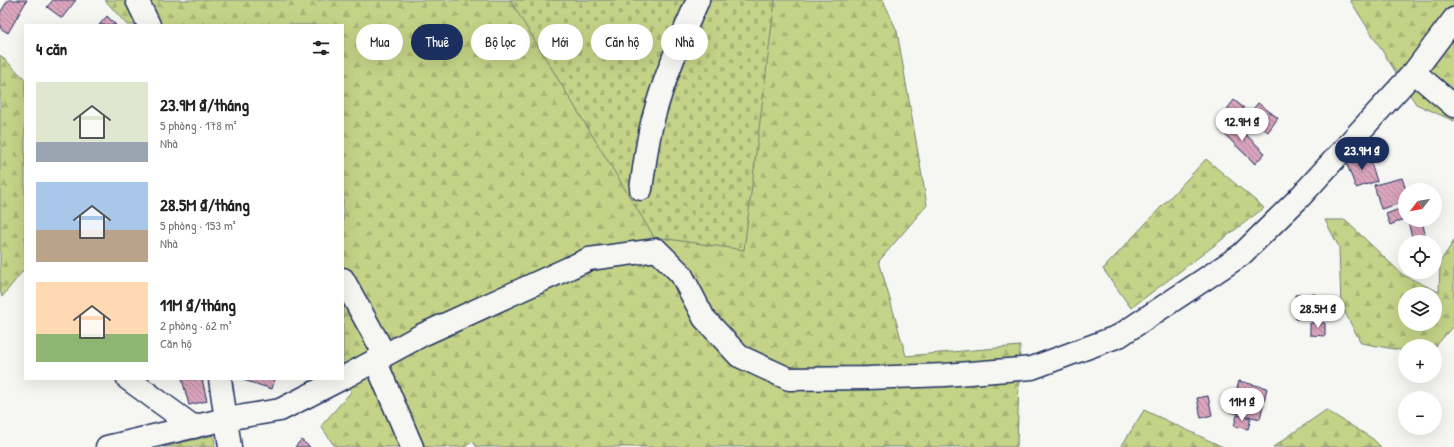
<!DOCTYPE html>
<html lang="vi">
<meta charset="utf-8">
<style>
body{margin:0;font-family:"Patrick Hand",sans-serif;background:#f6f6f6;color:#222;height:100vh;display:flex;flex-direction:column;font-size:15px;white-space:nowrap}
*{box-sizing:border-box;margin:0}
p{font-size:13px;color:#767676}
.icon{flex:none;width:22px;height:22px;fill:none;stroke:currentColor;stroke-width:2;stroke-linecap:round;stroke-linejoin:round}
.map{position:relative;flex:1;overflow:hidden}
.sheet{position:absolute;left:24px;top:24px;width:320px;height:356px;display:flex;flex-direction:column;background:#fff;border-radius:0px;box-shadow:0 4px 16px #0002}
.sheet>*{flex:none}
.top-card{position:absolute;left:356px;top:24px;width:380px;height:36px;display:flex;gap:8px}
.needle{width:26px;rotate:239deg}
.buttons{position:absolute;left:1398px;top:183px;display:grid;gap:8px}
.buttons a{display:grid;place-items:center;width:44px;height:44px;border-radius:50%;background:#fff;box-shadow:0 4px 16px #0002;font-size:20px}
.price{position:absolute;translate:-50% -34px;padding:0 9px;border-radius:14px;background:#fff;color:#222;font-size:13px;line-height:26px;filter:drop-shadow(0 1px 2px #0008)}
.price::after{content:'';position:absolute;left:50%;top:24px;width:12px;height:9px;margin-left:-6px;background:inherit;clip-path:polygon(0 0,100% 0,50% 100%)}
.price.active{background:#1b2f5e;color:#fff}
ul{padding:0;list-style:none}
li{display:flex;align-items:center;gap:12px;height:100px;padding:0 12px}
li span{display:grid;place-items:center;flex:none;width:112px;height:80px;border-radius:0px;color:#555}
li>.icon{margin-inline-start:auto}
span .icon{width:48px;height:48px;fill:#fffc;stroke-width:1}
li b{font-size:17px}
h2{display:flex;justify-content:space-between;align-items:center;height:48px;padding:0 12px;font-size:17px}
.pill{padding:0 14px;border-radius:18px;background:#fff;box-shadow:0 4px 16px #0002;font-size:14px;line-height:36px}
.pill.active{background:#1b2f5e;color:#fff}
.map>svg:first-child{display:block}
.forest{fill:url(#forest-firs);stroke:#708172;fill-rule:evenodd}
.cemetery{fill:url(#cemetery-stones);stroke:#708172}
.building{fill:url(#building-back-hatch);stroke:#1b2f5e}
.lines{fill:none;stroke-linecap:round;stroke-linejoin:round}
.street-casing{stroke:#1b2f5e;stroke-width:25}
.street{stroke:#f6f6f2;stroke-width:22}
</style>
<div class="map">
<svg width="1454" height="447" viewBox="0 0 1454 447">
<defs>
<pattern id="forest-firs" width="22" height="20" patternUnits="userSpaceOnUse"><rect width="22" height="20" fill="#c4d387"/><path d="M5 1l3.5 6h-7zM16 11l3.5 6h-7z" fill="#a8b577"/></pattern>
<pattern id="cemetery-stones" width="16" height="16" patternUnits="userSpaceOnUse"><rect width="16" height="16" fill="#c4d387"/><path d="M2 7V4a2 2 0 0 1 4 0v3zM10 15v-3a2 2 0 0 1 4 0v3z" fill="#a8b577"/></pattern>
<pattern id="building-back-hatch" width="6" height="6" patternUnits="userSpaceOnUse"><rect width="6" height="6" fill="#daa5bd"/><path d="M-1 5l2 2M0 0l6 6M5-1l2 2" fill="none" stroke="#b0879d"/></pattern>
</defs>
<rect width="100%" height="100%" fill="#f6f6f2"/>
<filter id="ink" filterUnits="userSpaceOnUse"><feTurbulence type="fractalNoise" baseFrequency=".025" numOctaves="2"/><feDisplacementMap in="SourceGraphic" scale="8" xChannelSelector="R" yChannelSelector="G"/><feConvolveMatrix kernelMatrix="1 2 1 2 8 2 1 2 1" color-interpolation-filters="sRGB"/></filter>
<g filter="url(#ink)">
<!-- forest -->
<path class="forest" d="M105 0H883L897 31 927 205 879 261 906 356 1020 346 1017 447H477L472 441 465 447H335L321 426 351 392 343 364V25H127Z
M1350 0H1454V121L1416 104Z
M0 55 25 79V268L2 297 0 290Z
M1206 159 1264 208 1131 308 1103 269Z
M1325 220H1345L1403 275 1439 292 1440 262 1454 241V318L1453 326 1435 347 1405 346V351L1361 343 1341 305 1339 247ZM1405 294H1435V324H1405Z
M1144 410 1223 447H1121Z
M1326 410 1373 439 1381 447H1273Z
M214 435 215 447H163Z"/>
<!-- cemetery -->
<path class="cemetery" d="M510 0H775L744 250 654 237Z"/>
<!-- building -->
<path class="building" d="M8 0H27L8 33 0 28V13Z
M53 0H76L62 18 47 7Z
M107 16 116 25H99Z
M1234 100 1244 108 1238 116 1227 109Z
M1258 103 1278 118 1268 132 1247 117Z
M1230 119 1265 153 1255 164 1220 130Z
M1368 154 1377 181 1356 188 1346 162Z
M1402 178 1406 190 1405 202 1381 209 1374 185Z
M1405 207V219L1390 225 1386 214Z
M1415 220H1422L1425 234 1412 237 1408 222Z
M1315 294 1317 318 1296 319 1295 295Z
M1310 323H1325V336L1310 335Z
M182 379H202L207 401 189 405Z
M244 379H275L272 389 243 380Z
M1239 381 1267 388 1260 419 1231 412Z
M1208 396 1212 415 1201 418 1197 398Z
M1237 415 1251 418 1248 429 1234 426Z
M301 440 310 447H295Z"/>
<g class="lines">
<defs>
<path id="street" d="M137 0 149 25
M1414 72 1454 106
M641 189C644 170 646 151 650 132 659 89 680 40 698 0
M343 279 385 355
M375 360 412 447
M343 378 422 335 589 259 657 250 681 274 704 318 739 356 789 379 868 378 945 375 1032 368 1119 336 1241 255 1300 197 1414 72 1454 19
M128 379 194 427
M220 379 230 447
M107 447 226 419 280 410 341 379"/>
</defs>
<!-- street casing -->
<use href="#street" class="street-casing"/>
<!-- street -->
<use href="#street" class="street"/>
</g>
</g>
</svg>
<div class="buttons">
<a><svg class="needle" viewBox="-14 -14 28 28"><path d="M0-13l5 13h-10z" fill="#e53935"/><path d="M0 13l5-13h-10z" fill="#767676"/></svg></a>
<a><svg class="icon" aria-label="locate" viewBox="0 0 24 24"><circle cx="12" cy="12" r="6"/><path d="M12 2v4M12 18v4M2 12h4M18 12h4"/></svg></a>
<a><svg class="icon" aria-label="layers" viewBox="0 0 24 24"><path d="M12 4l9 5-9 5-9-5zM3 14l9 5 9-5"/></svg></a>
<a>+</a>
<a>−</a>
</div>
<b class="price" style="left:1242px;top:142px">12.9M ₫</b>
<b class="price active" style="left:1362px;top:171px">23.9M ₫</b>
<b class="price" style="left:1318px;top:329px">28.5M ₫</b>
<b class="price" style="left:1242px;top:422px">11M ₫</b>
<div class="top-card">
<a class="pill">Mua</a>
<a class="pill active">Thuê</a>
<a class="pill">Bộ lọc</a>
<a class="pill">Mới</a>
<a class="pill">Căn hộ</a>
<a class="pill">Nhà</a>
</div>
<section class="sheet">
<h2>4 căn<svg class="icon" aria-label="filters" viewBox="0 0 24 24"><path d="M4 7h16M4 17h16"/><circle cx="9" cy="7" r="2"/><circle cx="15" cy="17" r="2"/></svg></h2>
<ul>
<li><span style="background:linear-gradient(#dfe7d0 75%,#9aa5b1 0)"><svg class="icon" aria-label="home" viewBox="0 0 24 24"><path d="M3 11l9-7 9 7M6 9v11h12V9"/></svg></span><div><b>23.9M ₫/tháng</b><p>5 phòng · 178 m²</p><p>Nhà</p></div></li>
<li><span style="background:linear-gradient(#a9c7e8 60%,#b9a48a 0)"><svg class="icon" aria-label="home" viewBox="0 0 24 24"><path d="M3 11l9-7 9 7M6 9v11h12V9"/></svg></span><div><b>28.5M ₫/tháng</b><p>5 phòng · 153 m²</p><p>Nhà</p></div></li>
<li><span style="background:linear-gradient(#ffd9b3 65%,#8fb573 0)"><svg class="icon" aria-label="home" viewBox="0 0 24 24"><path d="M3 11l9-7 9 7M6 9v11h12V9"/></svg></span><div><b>11M ₫/tháng</b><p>2 phòng · 62 m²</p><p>Căn hộ</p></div></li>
</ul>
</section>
</div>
